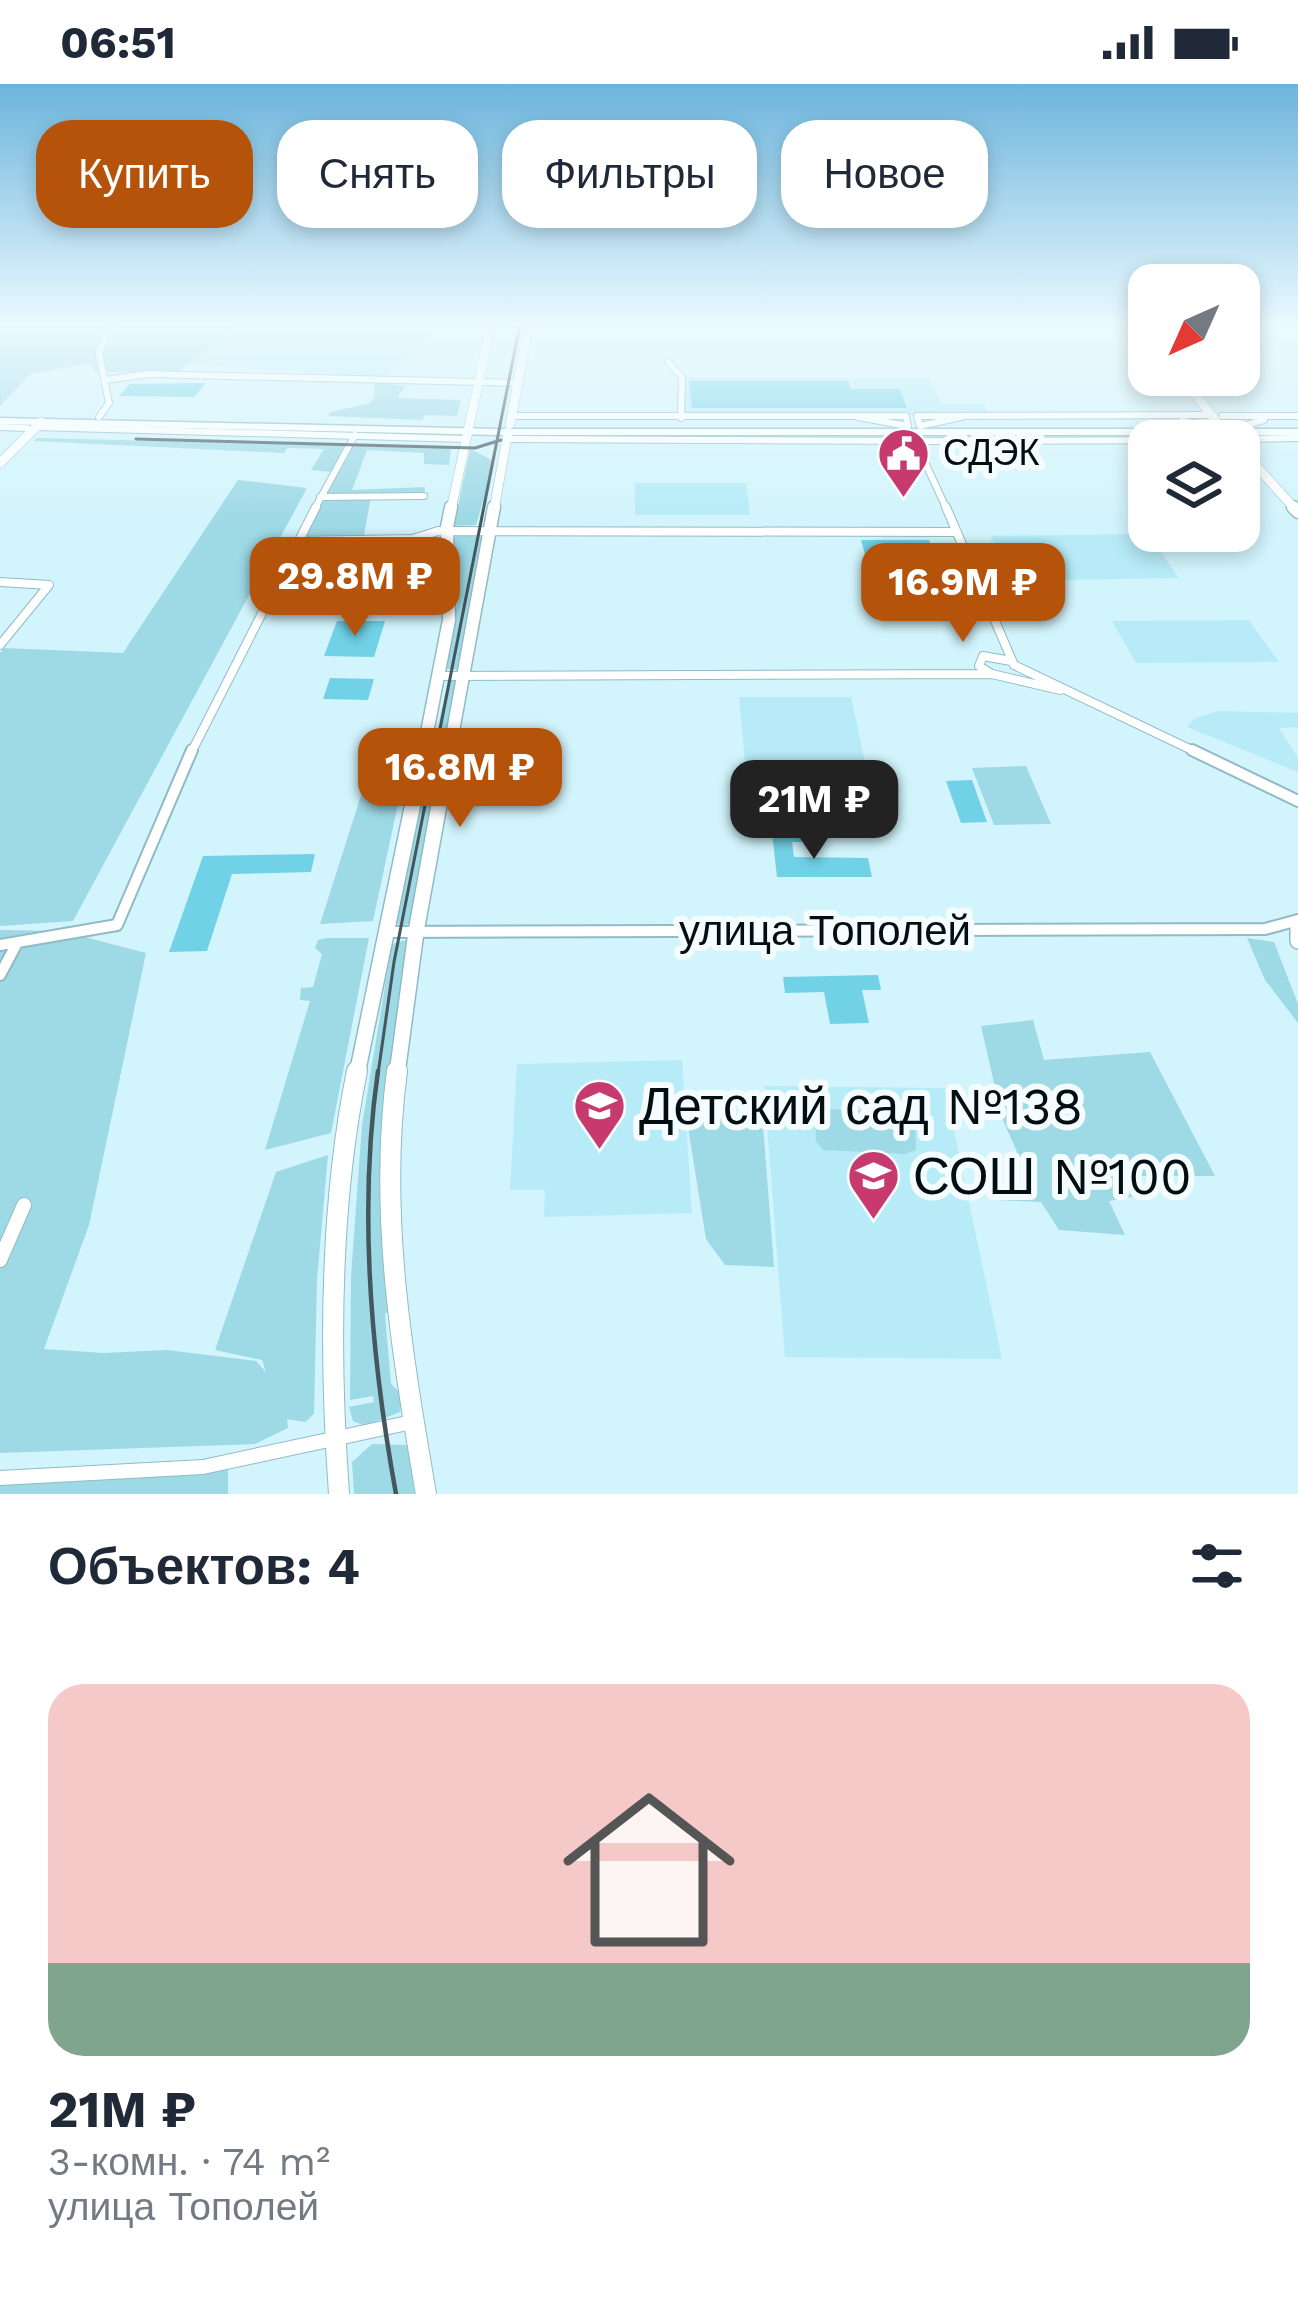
<!DOCTYPE html>
<html lang="ru">
<meta charset="utf-8">
<style>
body{margin:0;font-family:"Work Sans",sans-serif;background:#f6f6f7;color:#1f2937;height:100vh;display:flex;flex-direction:column;font-size:45px;white-space:nowrap}
*{box-sizing:border-box;margin:0}
p{font-size:39px;color:#747a83}
.icon{flex:none;width:66px;height:66px;fill:none;stroke:currentColor;stroke-width:2;stroke-linecap:round;stroke-linejoin:round}
.map{position:relative;height:1410px;overflow:hidden}
.details{display:flex;flex-direction:column;background:#fff;flex:1}
.details>*{flex:none}
.top-card{position:absolute;left:36px;top:36px;width:1227px;height:108px;display:flex;gap:24px}
.needle{width:78px;rotate:225deg}
.tools{position:absolute;left:1128px;top:180px;display:grid;gap:24px}
.tools a{display:grid;place-items:center;width:132px;height:132px;border-radius:24px;background:#fff;box-shadow:0 6px 18px #0003;font-size:60px}
.price{position:absolute;translate:-50% -102px;padding:0 27px;border-radius:24px;background:#b45309;color:#fff;font-size:39px;line-height:78px;filter:drop-shadow(0 3px 6px #0008)}
.price::after{content:'';position:absolute;left:50%;top:72px;width:36px;height:27px;margin-left:-18px;background:inherit;clip-path:polygon(0 0,100% 0,50% 100%)}
.price.on{background:#222;color:#fff}
ul{padding:0;list-style:none}
li{display:grid;align-content:center;gap:24px;height:636px;padding:0 48px}
li span{display:grid;place-items:center;height:372px;border-radius:36px;color:#555}
li>.icon{margin-inline-start:auto}
span .icon{width:216px;height:216px;fill:#fffc;stroke-width:1}
li b{font-size:51px}
h2{display:flex;justify-content:space-between;align-items:center;height:144px;padding:0 48px;font-size:51px}
.chip{padding:0 42px;border-radius:36px;background:#fff;box-shadow:0 6px 18px #0003;font-size:42px;line-height:108px}
.chip.on{background:#b45309;color:#fff}
.status{display:flex;justify-content:space-between;align-items:center;height:84px;padding:0 60px;background:#fff;direction:ltr}
.status svg{height:33px;fill:currentColor}
.map>svg:first-child{display:block}
.built{fill:#b6ebf7}
.green{fill:#9ed9e6}
.building{fill:#71d2e7}
.lines{fill:none;stroke-linecap:round;stroke-linejoin:round}
.minor-far3-casing{stroke:#91bbc4;stroke-width:8}
.minor-far2-casing{stroke:#91bbc4;stroke-width:10}
.minor-far1-casing{stroke:#91bbc4;stroke-width:14}
.minor-casing{stroke:#91bbc4;stroke-width:16}
.secondary-far3-casing{stroke:#91bbc4;stroke-width:10}
.secondary-far2-casing{stroke:#91bbc4;stroke-width:15}
.secondary-far1-casing{stroke:#91bbc4;stroke-width:18}
.secondary-casing{stroke:#91bbc4;stroke-width:22}
.primary-casing{stroke:#91bbc4;stroke-width:3}
.minor-far3{stroke:#fff;stroke-width:6}
.minor-far2{stroke:#fff;stroke-width:8}
.minor-far1{stroke:#fff;stroke-width:10}
.minor{stroke:#fff;stroke-width:14}
.secondary-far3{stroke:#fff;stroke-width:9}
.secondary-far2{stroke:#fff;stroke-width:12}
.secondary-far1{stroke:#fff;stroke-width:15}
.secondary{stroke:#fff;stroke-width:20}
.primary{fill:#fff;fill-rule:evenodd}
.tram-far1{stroke:#44575d;stroke-width:3}
.tram{stroke:#44575d;stroke-width:4.5}
.labels{text-anchor:middle;dominant-baseline:central;stroke-width:12;stroke-linejoin:round;paint-order:stroke}
.far-poi-label{font-size:36px;fill:#020e12;stroke:#f4fcfe;text-anchor:start}
.street-label{font-size:42px;fill:#020e12;stroke:#f4fcfe}
.near-poi-label{font-size:51px;fill:#020e12;stroke:#f4fcfe;text-anchor:start}
</style>
<div class="status"><b>06:51</b><svg viewBox="0 0 49 12"><path d="M0 12V9h3v3zM5 12V6h3v6zM10 12V3h3v9zM15 12V0h3v12zM26 1h20v11H26zM47 4h2v5h-2z"/></svg></div>
<div class="map">
<svg width="1298" height="1410" viewBox="0 0 1298 1410">
<rect width="100%" height="100%" fill="#d2f4fc"/>
<!-- built -->
<path class="built" d="M253 240H442L386 293 189 281 220 260 215 258Z
M678 294H929L941 319H983L990 331H678Z
M635 399H746L750 431H635Z
M1148 450 1179 494 1013 497 991 452Z
M1249 536 1279 578 1136 579 1112 537Z
M739 613H851L877 734 750 733Z
M1217 627 1298 629V643L1279 644 1298 674V688L1187 643 1194 635Z
M682 976 692 1129 544 1133 545 1106H510L517 980Z
M764 1002 945 1004 1002 1275 785 1273Z"/>
<!-- green -->
<path class="green" d="M0 240H265L243 241 178 288H95L91 279 30 290 0 322Z
M374 298 406 302 397 314 461 316 457 332 425 331 422 336 329 332 330 328 368 320 374 314Z
M37 354 451 364 449 381 424 380V369L367 366 352 406 425 403 424 412 371 413 363 456 298 457 332 388 311 386 324 365 287 364 284 369 34 357Z
M470 365 490 375 493 383 476 441 454 442Z
M238 396 307 404 73 837 0 842V569L4 564 123 569Z
M459 451 485 453 462 586 447 585 458 514 453 454Z
M448 596 458 597 449 635 451 649 413 839 400 842 396 837Z
M1026 682 1051 740 994 741 972 684Z
M402 701 373 837 320 840 364 702Z
M782 702 839 703 847 708 850 723 839 728 779 727 772 710Z
M0 846 62 847 146 869 89 1141 44 1265 104 1269 167 1266 256 1277 266 1288 262 1276 215 1266 276 1088 328 1071 317 1196 314 1330 305 1338 287 1335 288 1344 255 1360 0 1369Z
M327 854H369L331 1049 265 1066 310 917 300 916 301 904 313 903 322 870 315 864 318 856Z
M1247 854 1274 858 1298 920V939L1265 896Z
M406 856 414 862 395 972 392 1223 385 1230 391 1300 403 1312 400 1328 365 1342 353 1337 349 1323 374 1318 373 1312 350 1316 351 1192 362 1041 392 860Z
M1033 936 1044 976 1150 968 1215 1092H1137L1142 1111 1109 1117 1125 1151 1059 1146 1041 1118 997 1116 985 1077 1017 1068 1002 1034 981 942Z
M829 1025 909 1029 915 1038 916 1066 905 1070 823 1066 816 1057 815 1033Z
M762 1028 774 1183 725 1181 706 1155 686 1031Z
M372 1360 407 1361 415 1410H354L352 1378Z
M228 1386V1410H0V1396Z"/>
<!-- building -->
<path class="building" d="M689 297H848L851 305H900L907 324H692Z
M206 299 194 313 119 312 130 300Z
M861 456H929L936 476H929L933 489 870 488Z
M337 537H385L374 573 324 572Z
M330 594 374 595 368 616 323 615Z
M972 696 987 738 961 739 946 697Z
M772 748H800L802 758H792L794 773 868 774 872 793H777Z
M315 770 311 788 232 790 207 867 169 868 203 772Z
M878 891 881 906H862L869 939 830 940 824 908 785 909 783 893Z"/>
<g class="lines">
<defs>
<path id="minor-far3" d="M668 278 682 293 681 334
M106 296 148 290 517 299
M511 332H906L908 342 858 333
M1222 332H1298
M99 333 109 319 99 269 111 240
M961 333 920 342 917 332 1211 331
M1182 337 1204 341
M1246 341 1264 336
M0 343 27 344
M35 343 466 355
M911 348 947 426
M508 355 916 357
M1242 355 1298 354
M925 357 1232 356
M320 413 424 412
M314 426 355 351"/>
<path id="minor-far2" d="M946 423 1014 581 1198 669
M298 457 413 455 438 447 957 448
M0 498 49 501 0 561
M345 522 363 456
M990 589 979 582 983 572 1011 577
M437 592 992 590 1060 606
M191 669 316 423"/>
<path id="minor-far1" d="M1192 666 1298 717
M387 848 1265 845 1298 836
M0 861 117 841 192 666
M0 891 16 861"/>
<path id="minor" d="M0 1176 24 1121
M0 1394 203 1383 412 1338"/>
<path id="secondary-far3" d="M1135 240 1149 256
M1180 291 1219 341
M510 340 529 240
M1239 363 1296 426
M0 379 41 338
M451 426 491 240
M494 426 508 348"/>
<path id="secondary-far2" d="M1293 423 1298 428
M423 669 449 536 447 443 451 423
M449 669 494 423"/>
<path id="secondary-far1" d="M1298 839V857
M357 990 424 666
M397 990 416 848 449 666"/>
<path id="secondary" d="M397 987C378 1129 402 1270 426 1410
M339 1410C329 1271 329 1124 357 987"/>
<path id="primary" d="M0 334 498 345H1298V351H498L0 340Z"/>
</defs>
<!-- minor-far3 casing -->
<use href="#minor-far3" class="minor-far3-casing"/>
<!-- minor-far2 casing -->
<use href="#minor-far2" class="minor-far2-casing"/>
<!-- minor-far1 casing -->
<use href="#minor-far1" class="minor-far1-casing"/>
<!-- minor casing -->
<use href="#minor" class="minor-casing"/>
<!-- secondary-far3 casing -->
<use href="#secondary-far3" class="secondary-far3-casing"/>
<!-- secondary-far2 casing -->
<use href="#secondary-far2" class="secondary-far2-casing"/>
<!-- secondary-far1 casing -->
<use href="#secondary-far1" class="secondary-far1-casing"/>
<!-- secondary casing -->
<use href="#secondary" class="secondary-casing"/>
<!-- primary casing -->
<use href="#primary" class="primary-casing"/>
<!-- minor-far3 -->
<use href="#minor-far3" class="minor-far3"/>
<!-- minor-far2 -->
<use href="#minor-far2" class="minor-far2"/>
<!-- minor-far1 -->
<use href="#minor-far1" class="minor-far1"/>
<!-- minor -->
<use href="#minor" class="minor"/>
<!-- secondary-far3 -->
<use href="#secondary-far3" class="secondary-far3"/>
<!-- secondary-far2 -->
<use href="#secondary-far2" class="secondary-far2"/>
<!-- secondary-far1 -->
<use href="#secondary-far1" class="secondary-far1"/>
<!-- secondary -->
<use href="#secondary" class="secondary"/>
<!-- primary -->
<use href="#primary" class="primary"/>
<!-- tram-far1 -->
<path class="tram-far1" d="M136 355 475 364 501 356
M378 990 394 878 520 240"/>
<!-- tram -->
<path class="tram" d="M378 987C358 1125 371 1273 396 1410"/>
</g>
<!-- sky -->
<linearGradient id="sky" x2="0" y2="1"><stop stop-color="#6cb4dc"/><stop offset="0.55" stop-color="#ebfafe"/><stop offset="1" stop-color="#ebfafe" stop-opacity="0"/></linearGradient>
<rect width="1298" height="437" fill="url(#sky)"/>
<!-- icons -->
<defs>
<symbol id="civic-pin" viewBox="-11 -11 22 30"><path d="M0 17L-7.5 6A9.5 9.5 0 1 1 7.5 6Z" fill="#c63a6d" stroke="#f4fcfe"/><path d="M-.6-6.5H3V-4.5H.6V-3L4-1V1h2V6H-6V1h2V-1L-.6-3ZM-1.2 2.5V6h2.4V2.5Z" fill="#fff"/></symbol>
<symbol id="school-pin" viewBox="-11 -11 22 30"><path d="M0 17L-7.5 6A9.5 9.5 0 1 1 7.5 6Z" fill="#c63a6d" stroke="#f4fcfe"/><path d="M0-5L7-2L0 1L-7-2ZM-4 1L0 2.5L4 1V4Q0 6-4 4Z" fill="#fff"/></symbol>
</defs>
<g fill-rule="evenodd">
<use href="#civic-pin" x="874" y="340" width="59" height="81"/>
<use href="#school-pin" x="570" y="992" width="59" height="81"/>
<use href="#school-pin" x="844" y="1062" width="59" height="81"/>
</g>
<g class="labels">
<!-- far-poi labels -->
<g class="far-poi-label">
<text x="943" y="369">СДЭК</text>
</g>
<!-- street labels -->
<g class="street-label">
<text x="825" y="846">улица Тополей</text>
</g>
<!-- near-poi labels -->
<g class="near-poi-label">
<text x="639" y="1022">Детский сад №138</text>
<text x="913" y="1092">СОШ №100</text>
</g>
</g>
</svg>
<div class="tools">
<a><svg class="needle" viewBox="-14 -14 28 28"><path d="M0-13l5 13h-10z" fill="#e53935"/><path d="M0 13l5-13h-10z" fill="#747a83"/></svg></a>
<a><svg class="icon" aria-label="layers" viewBox="0 0 24 24"><path d="M12 4l9 5-9 5-9-5zM3 14l9 5 9-5"/></svg></a>
</div>
<b class="price" style="left:355px;top:555px">29.8M ₽</b>
<b class="price" style="left:963px;top:561px">16.9M ₽</b>
<b class="price" style="left:460px;top:746px">16.8M ₽</b>
<b class="price on" style="left:814px;top:778px">21M ₽</b>
<div class="top-card">
<a class="chip on">Купить</a>
<a class="chip">Снять</a>
<a class="chip">Фильтры</a>
<a class="chip">Новое</a>
</div>
</div>
<section class="details">
<h2>Объектов: 4<svg class="icon" aria-label="filters" viewBox="0 0 24 24"><path d="M4 7h16M4 17h16"/><circle cx="9" cy="7" r="2"/><circle cx="15" cy="17" r="2"/></svg></h2>
<ul>
<li><span style="background:linear-gradient(#f6c9c9 75%,#7fa58c 0)"><svg class="icon" aria-label="home" viewBox="0 0 24 24"><path d="M3 11l9-7 9 7M6 9v11h12V9"/></svg></span><div><b>21M ₽</b><p>3-комн. · 74 m²</p><p>улица Тополей</p></div></li>
</ul>
</section>
